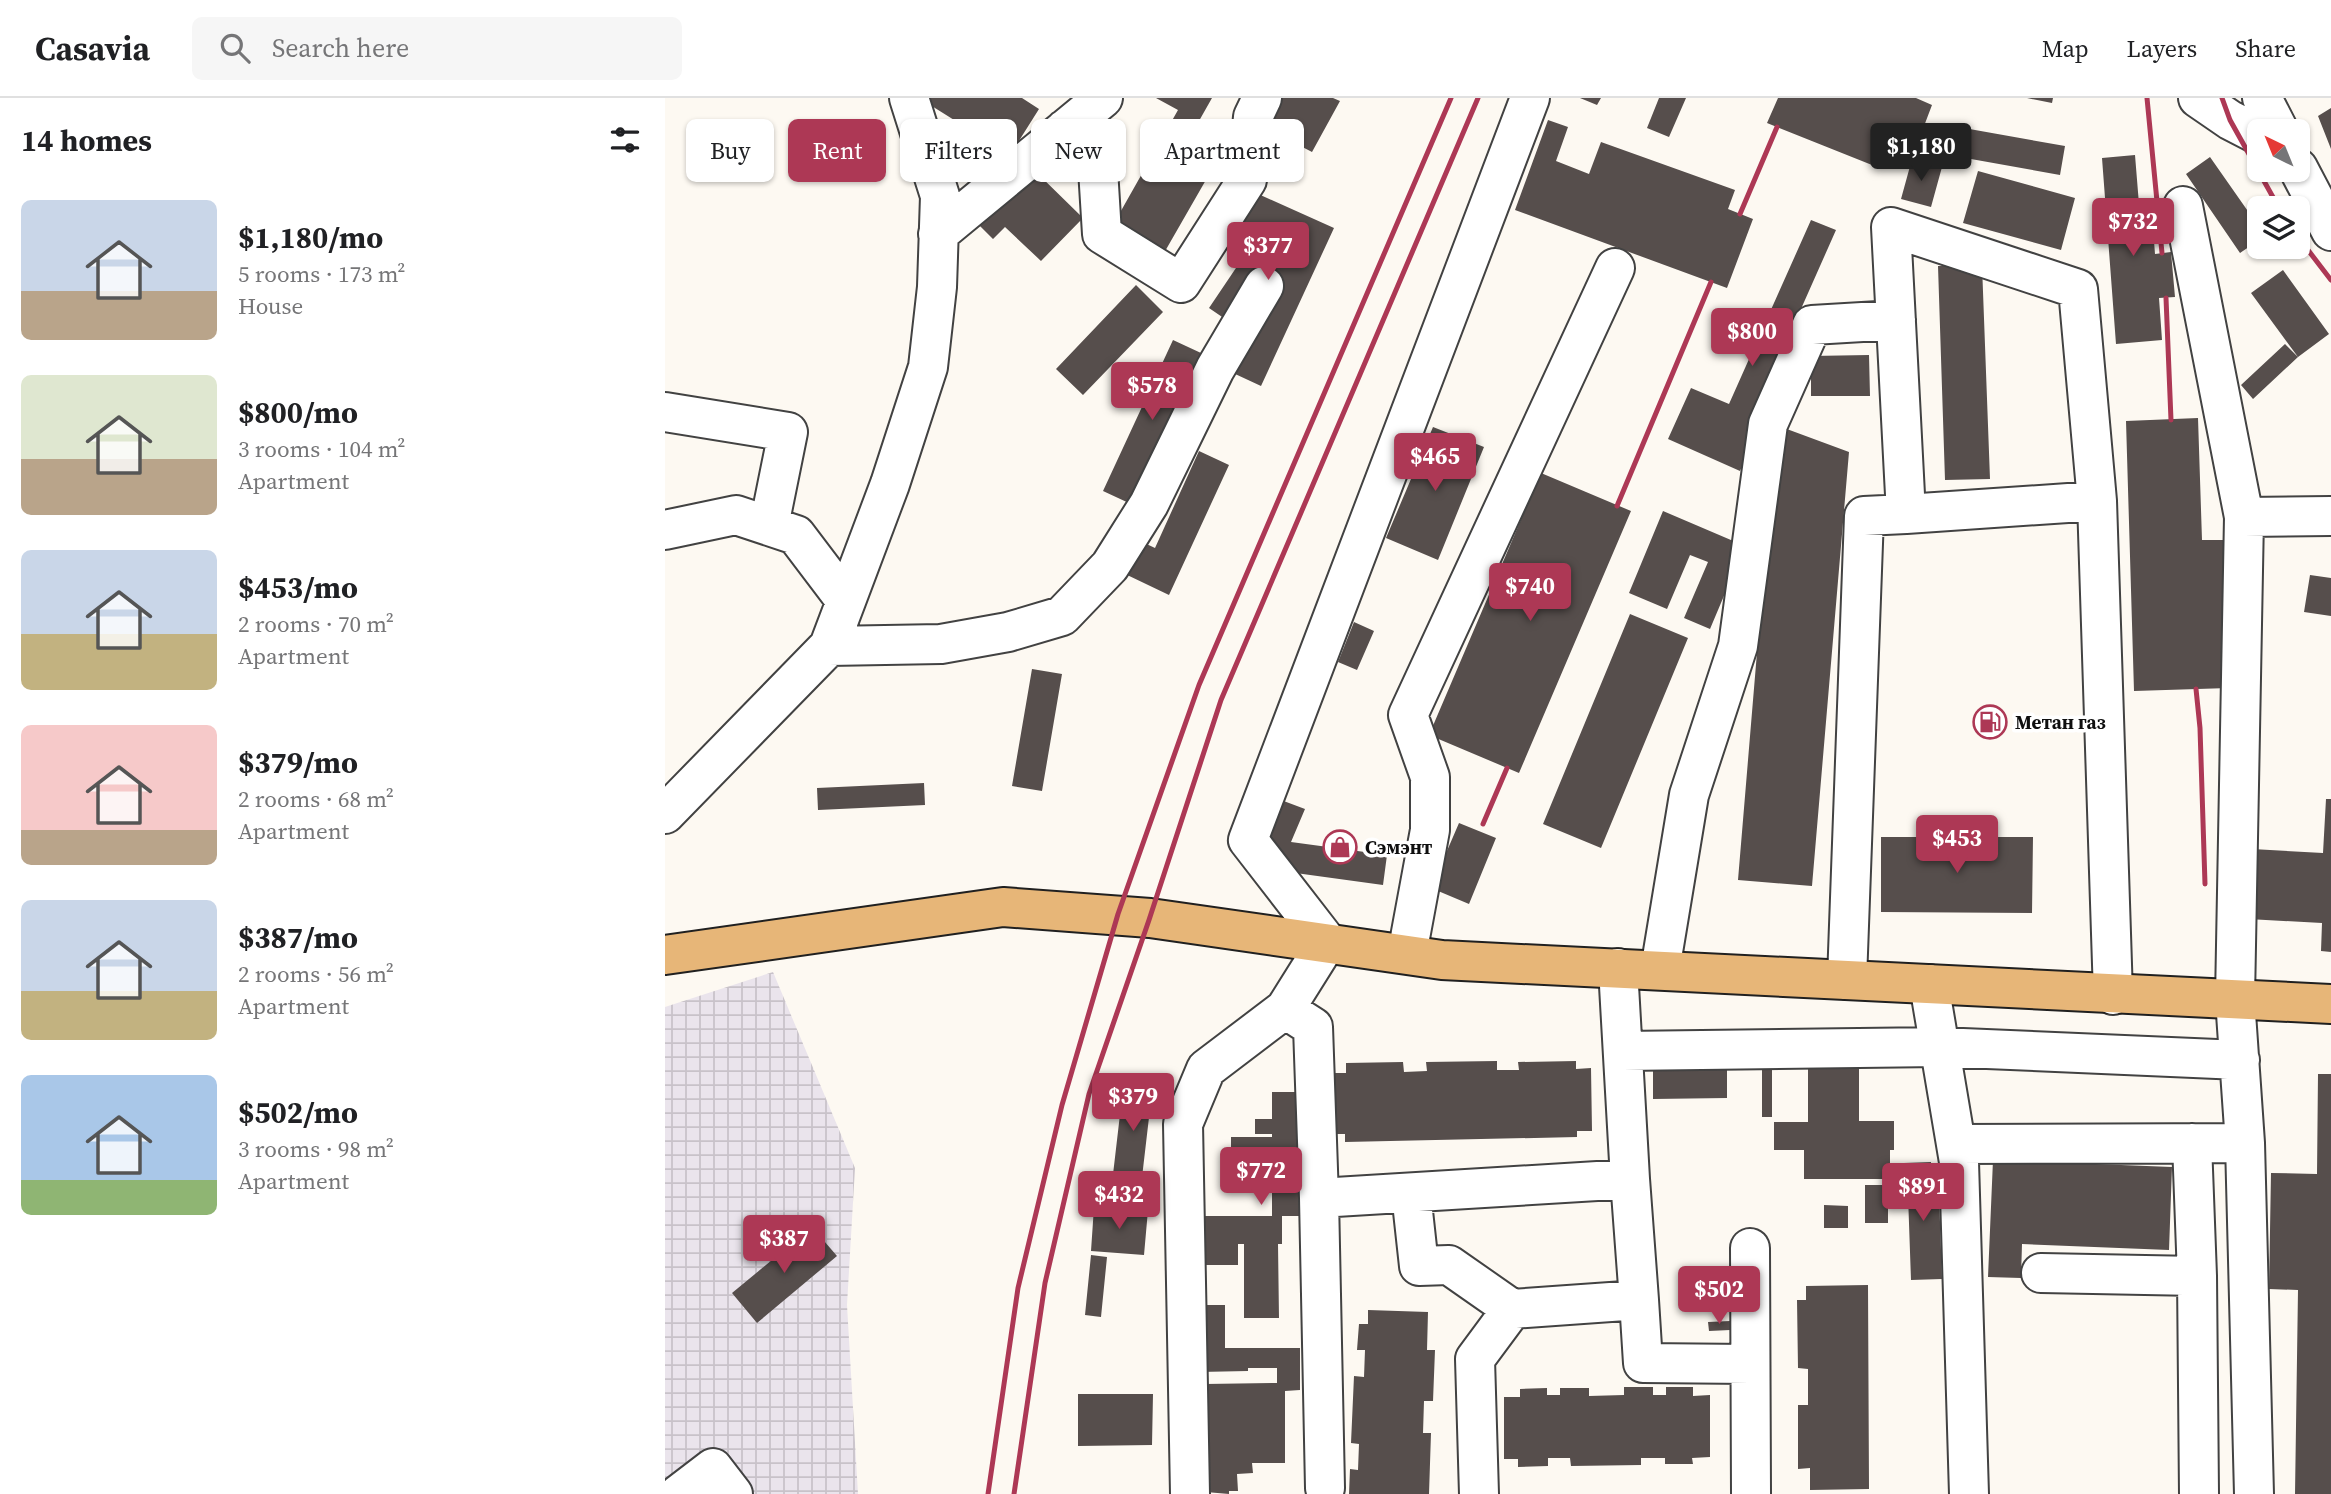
<!DOCTYPE html>
<meta charset="utf-8">
<style>
body{margin:0;font-family:"Source Serif 4",serif;background:#f6f6f6;color:#202124;height:100vh;display:flex;flex-direction:column;font-size:26px;white-space:nowrap}
*{box-sizing:border-box;margin:0}
p{font-size:23px;color:#757577}
.icon{flex:none;width:38px;height:38px;fill:none;stroke:currentColor;stroke-width:2;stroke-linecap:round;stroke-linejoin:round}
.map{position:relative;flex:1;overflow:hidden}
.details{display:flex;flex-direction:column;background:#fff;width:665px}
.details>*{flex:none}
.top-card{position:absolute;left:21px;top:21px;width:665px;height:63px;display:flex;gap:14px}
.needle{width:46px;rotate:317deg}
.tools{position:absolute;left:1582px;top:21px;display:grid;gap:14px}
.tools a{display:grid;place-items:center;width:63px;height:63px;border-radius:10px;background:#fff;box-shadow:0 2px 5px #0004;font-size:35px}
.price{position:absolute;translate:-50% -60px;padding:0 16px;border-radius:7px;background:#ad3855;color:#fff;font-size:23px;line-height:46px;filter:drop-shadow(0 2px 4px #0008)}
.price::after{content:'';position:absolute;left:50%;top:42px;width:21px;height:16px;margin-left:-10px;background:inherit;clip-path:polygon(0 0,100% 0,50% 100%)}
.price.on{background:#222;color:#fff}
ul{padding:0;list-style:none}
li{display:flex;align-items:center;gap:21px;height:175px;padding:0 21px}
li span{display:grid;place-items:center;flex:none;width:196px;height:140px;border-radius:10px;color:#555}
li>.icon{margin-inline-start:auto}
span .icon{width:84px;height:84px;fill:#fffc;stroke-width:1}
li b{font-size:30px}
h2{display:flex;justify-content:space-between;align-items:center;height:84px;padding:0 21px;font-size:30px}
.tag{padding:0 24px;border-radius:10px;background:#fff;box-shadow:0 2px 5px #0004;font-size:24px;line-height:63px}
.tag.on{background:#ad3855;color:#fff}
header{display:flex;align-items:center;gap:42px;box-sizing:border-box;height:98px;padding:0 35px;background:#fff;border-bottom:2px solid #e0e0e0}
header strong{font-size:33px}
nav{display:flex;gap:38px;margin-inline-start:auto;font-size:24px}
.search{width:490px;height:63px;background:#f6f6f6;display:flex;align-items:center;gap:18px;box-sizing:border-box;padding:0 24px;border-radius:10px;color:#757577;font-size:26px}
main{display:flex;flex:1;min-height:0}
.map>svg:first-child{display:block}
.industrial{fill:url(#industrial-grid)}
.building{fill:#564e4c}
.lines{fill:none;stroke-linecap:round;stroke-linejoin:round}
.minor-casing{stroke:#424242;stroke-width:42}
.major-casing{stroke:#202020;stroke-width:42}
.minor{stroke:#fff;stroke-width:38}
.major{stroke:#e7b678;stroke-width:38}
.rail{stroke:#ad3855;stroke-width:5}
.labels{text-anchor:middle;dominant-baseline:central;stroke-width:7;stroke-linejoin:round;paint-order:stroke}
.poi-label{font-size:19px;font-weight:bold;fill:#0f0f0f;stroke:#fff;text-anchor:start}
</style>
<header>
<strong>Casavia</strong>
<div class="search"><svg class="icon" aria-label="search" viewBox="0 0 24 24"><circle cx="10" cy="10" r="6"/><path d="M15 15l6 6"/></svg>Search here</div>
<nav><a>Map</a><a>Layers</a><a>Share</a></nav>
</header>
<main>
<section class="details">
<h2>14 homes<svg class="icon" aria-label="filters" viewBox="0 0 24 24"><path d="M4 7h16M4 17h16"/><circle cx="9" cy="7" r="2"/><circle cx="15" cy="17" r="2"/></svg></h2>
<ul>
<li><span style="background:linear-gradient(#c9d6e8 65%,#b9a48a 0)"><svg class="icon" aria-label="home" viewBox="0 0 24 24"><path d="M3 11l9-7 9 7M6 9v11h12V9"/></svg></span><div><b>$1,180/mo</b><p>5 rooms · 173 m²</p><p>House</p></div></li>
<li><span style="background:linear-gradient(#dfe7d0 60%,#b9a48a 0)"><svg class="icon" aria-label="home" viewBox="0 0 24 24"><path d="M3 11l9-7 9 7M6 9v11h12V9"/></svg></span><div><b>$800/mo</b><p>3 rooms · 104 m²</p><p>Apartment</p></div></li>
<li><span style="background:linear-gradient(#c9d6e8 60%,#c2b280 0)"><svg class="icon" aria-label="home" viewBox="0 0 24 24"><path d="M3 11l9-7 9 7M6 9v11h12V9"/></svg></span><div><b>$453/mo</b><p>2 rooms · 70 m²</p><p>Apartment</p></div></li>
<li><span style="background:linear-gradient(#f6c9c9 75%,#b9a48a 0)"><svg class="icon" aria-label="home" viewBox="0 0 24 24"><path d="M3 11l9-7 9 7M6 9v11h12V9"/></svg></span><div><b>$379/mo</b><p>2 rooms · 68 m²</p><p>Apartment</p></div></li>
<li><span style="background:linear-gradient(#c9d6e8 65%,#c2b280 0)"><svg class="icon" aria-label="home" viewBox="0 0 24 24"><path d="M3 11l9-7 9 7M6 9v11h12V9"/></svg></span><div><b>$387/mo</b><p>2 rooms · 56 m²</p><p>Apartment</p></div></li>
<li><span style="background:linear-gradient(#a9c7e8 75%,#8fb573 0)"><svg class="icon" aria-label="home" viewBox="0 0 24 24"><path d="M3 11l9-7 9 7M6 9v11h12V9"/></svg></span><div><b>$502/mo</b><p>3 rooms · 98 m²</p><p>Apartment</p></div></li>
</ul>
</section>
<div class="map">
<svg width="1666" height="1396" viewBox="0 0 1666 1396">
<defs>
<pattern id="industrial-grid" width="8" height="8" patternUnits="userSpaceOnUse" patternTransform="scale(1.75)"><rect width="8" height="8" fill="#eae4ec"/><path d="M0 4h8M4 0v8" fill="none" stroke="#c8c2c9"/></pattern>
</defs>
<rect width="100%" height="100%" fill="#fdf9f2"/>
<!-- industrial -->
<path class="industrial" d="M108 874 190 1070 182 1207 193 1396H0V909Z"/>
<!-- building -->
<path class="building" d="M254 0H357L374 11 345 57Z
M491 0H547L530 30 561 47 499 155 448 127 513 12Z
M610 0H668L675 3 647 54 595 27Z
M915 0H936L932 7Z
M994 0H1021L1004 39 982 30Z
M1113 0H1251L1267 7 1256 36 1282 27 1400 48 1395 77 1222 46 1212 69 1102 25Z
M1362 0H1388L1387 5Z
M1666 10V51L1653 18Z
M883 22 903 29 891 63 924 76 936 44 1070 92 1063 111 1088 121 1062 190 850 112Z
M1470 57 1476 131 1488 130 1490 156 1506 154 1510 199 1494 200 1497 242 1451 246 1437 60Z
M1545 59 1594 129V142L1575 155 1521 76Z
M1247 61 1277 69 1266 109 1236 101Z
M368 71 418 120 376 163 340 129 328 141 314 127Z
M1313 73 1410 100 1396 152 1298 125Z
M591 95 669 130 596 288 568 275 563 223 544 210 575 164 563 158Z
M1146 122 1171 132 1089 317 1098 321 1075 373 1003 341 1026 290 1064 306Z
M1317 167 1325 381 1280 382 1273 168Z
M1618 172 1664 236 1633 259 1586 195Z
M471 187 498 214 418 297 391 271Z
M508 242 536 255 466 406 438 393Z
M1620 246 1633 259 1588 301 1576 287Z
M1204 257 1205 298H1146V258Z
M1533 320 1537 442H1559L1564 590 1469 593 1461 323Z
M1111 327 1184 354 1147 788 1073 782Z
M768 329 819 349 773 462 721 440Z
M534 353 564 367 504 497 458 475 473 442 490 450Z
M876 375 966 413 854 675 764 637Z
M998 413 1080 448 1045 531 1019 520 1043 464 1025 457 1002 511 964 495Z
M1645 477 1666 480V518L1639 514Z
M965 516 1023 540 936 750 878 726Z
M689 524 709 533 692 572 673 564Z
M367 571 397 576 377 693 347 688Z
M259 685 260 707 153 712 152 690Z
M1661 701H1666V854L1656 853 1657 825 1583 821 1587 751 1658 755Z
M616 702 640 711 626 744 722 757 718 787 616 773 596 751Z
M794 725 831 740 804 806 766 790Z
M1216 739H1368L1367 815 1216 814Z
M832 963V972H854L853 964 911 963V971L926 970 927 1033H912V1039L680 1044V1036H667L666 975H681V965L738 964 739 974 762 973 761 964Z
M1143 963H1194V1023H1229V1052H1225V1081H1139V1052H1109V1024H1143Z
M1097 966 1107 967V1019H1097Z
M988 970H1062V1000L988 1001Z
M1653 976H1666V1396H1630L1633 1192 1604 1191 1606 1075 1652 1076Z
M459 982 488 985 476 1088 447 1085Z
M607 994H635V1118H617V1146H613L614 1220H579V1146H573V1167H538L534 1118H607V1080H563L564 1061H607V1056L566 1057V1039H607V1036H590V1021H607Z
M1328 1062 1507 1069 1504 1152 1357 1146 1356 1180 1323 1179Z
M1266 1064 1267 1096H1274L1277 1181 1246 1182 1243 1097H1240L1239 1065Z
M1200 1087H1223V1125H1200Z
M1159 1107 1183 1108V1130H1159Z
M429 1109 483 1112 479 1157 426 1153Z
M147 1129 172 1158 92 1225 67 1195Z
M426 1157 442 1159 436 1219 420 1217Z
M1203 1187 1204 1391 1145 1392V1370L1133 1371V1307H1143V1271L1133 1270 1132 1202H1141V1188Z
M533 1207H560V1250H635V1292L620 1293V1365H587L588 1375 572 1376 573 1393H564V1396L541 1394 540 1286 612 1285V1270H583V1273L534 1274Z
M703 1212 763 1214 762 1252H770L768 1303H759L758 1335H766L764 1396H684L685 1371 693 1372 694 1346 686 1345 689 1278 699 1279 700 1252H692L694 1226H703Z
M1065 1223V1232L1044 1233 1043 1224Z
M959 1289H988V1297H1001V1289H1028V1298L1045 1297V1359L1027 1360 1028 1366H1000V1360H976V1367L906 1368 905 1360H883V1368L853 1369V1361H839V1299H855V1291L882 1290V1297H895V1290H924V1298L959 1297Z
M413 1296H488L487 1347 413 1348Z"/>
<g class="lines">
<defs>
<path id="minor" d="M1533 0 1565 22 1594 37
M1597 0 1614 33
M400 31 433 71 437 136 516 185 582 82 588 19 597 0
M1633 70 1666 133
M1518 108 1579 419 1570 901 1580 1045 1589 1396
M273 136 438 0
M0 314 123 334 104 428
M1432 403 1241 416 1226 129 1413 191 1432 403 1448 897
M1579 419 1666 418
M0 432 71 417 131 437 181 503 164 548 0 716
M181 503 225 386 263 269 272 189 275 98 244 0
M164 548 276 546 343 534 397 518 445 468 484 406 550 271 599 188
M742 856 765 732V679L743 617 950 170
M995 872 1024 697 1073 548 1103 326 1147 227 1231 222
M1182 882 1199 418 1241 416
M1264 886 1294 1064 1304 1396
M620 911 648 929 654 1100 965 1081 953 870
M958 953 1274 949 1575 962
M1291 1046 1580 1045
M746 1095 754 1168 784 1167 847 1211 974 1202 965 1081
M654 1100 660 1390
M1085 1150 1086 1395
M1376 1175 1532 1178 1527 1045
M1532 1178 1534 1396
M974 1202 978 1265 1085 1266
M14 1396 48 1370 68 1396
M525 1396 518 1026 541 971 620 911 662 844 583 742 865 0
M814 1396 810 1261 847 1211"/>
<path id="major" d="M0 857 338 809 485 820 777 862 1666 906"/>
</defs>
<!-- minor casing -->
<use href="#minor" class="minor-casing"/>
<!-- major casing -->
<use href="#major" class="major-casing"/>
<!-- minor -->
<use href="#minor" class="minor"/>
<!-- major -->
<use href="#major" class="major"/>
<!-- rail -->
<path class="rail" d="M1482 0 1497 155
M1557 0 1565 22 1614 110
M1075 116 1112 29
M1633 139 1666 182
M1501 200 1506 322
M952 408 1046 184
M1531 591 1535 630 1540 786
M818 726 842 670
M323 1396 353 1190 397 1007 453 816 534 587 786 0
M349 1396 380 1185 424 996 484 822 556 602 813 0"/>
</g>
<!-- icons -->
<defs>
<symbol id="fuel-ring" viewBox="-11 -11 22 22"><circle r="9.5" fill="#fff" stroke="#ad3855" stroke-width="1.5"/><path d="M-5.5-6h7V0h2V4h1.3V-2.5L3-4.5l.8-.8L6-3V5H2.5V1h-1V6h-7ZM-4.2-4.7v3.2H.2V-4.7Z" fill="#ad3855"/></symbol>
<symbol id="shop-ring" viewBox="-11 -11 22 22"><circle r="9.5" fill="#fff" stroke="#ad3855" stroke-width="1.5"/><path d="M-5-2.5h2.3a2.7 3.5 0 0 1 5.4 0H5L5.5 6h-11ZM-1.5-2.5h3a1.5 2.3 0 0 0-3 0Z" fill="#ad3855"/></symbol>
</defs>
<g fill-rule="evenodd">
<use href="#fuel-ring" x="1306" y="605" width="38" height="38"/>
<use href="#shop-ring" x="656" y="730" width="38" height="38"/>
</g>
<g class="labels">
<!-- poi labels -->
<g class="poi-label">
<text x="1350" y="624">Метан газ</text>
<text x="700" y="749">Сэмэнт</text>
</g>
</g>
</svg>
<div class="tools">
<a><svg class="needle" viewBox="-14 -14 28 28"><path d="M0-13l5 13h-10z" fill="#e53935"/><path d="M0 13l5-13h-10z" fill="#757577"/></svg></a>
<a><svg class="icon" aria-label="layers" viewBox="0 0 24 24"><path d="M12 4l9 5-9 5-9-5zM3 14l9 5 9-5"/></svg></a>
</div>
<b class="price on" style="left:1256px;top:85px">$1,180</b>
<b class="price" style="left:1468px;top:160px">$732</b>
<b class="price" style="left:603px;top:184px">$377</b>
<b class="price" style="left:1087px;top:270px">$800</b>
<b class="price" style="left:487px;top:324px">$578</b>
<b class="price" style="left:770px;top:395px">$465</b>
<b class="price" style="left:865px;top:525px">$740</b>
<b class="price" style="left:1292px;top:777px">$453</b>
<b class="price" style="left:468px;top:1035px">$379</b>
<b class="price" style="left:596px;top:1109px">$772</b>
<b class="price" style="left:1258px;top:1125px">$891</b>
<b class="price" style="left:454px;top:1133px">$432</b>
<b class="price" style="left:119px;top:1177px">$387</b>
<b class="price" style="left:1054px;top:1228px">$502</b>
<div class="top-card">
<a class="tag">Buy</a>
<a class="tag on">Rent</a>
<a class="tag">Filters</a>
<a class="tag">New</a>
<a class="tag">Apartment</a>
</div>
</div>
</main>
